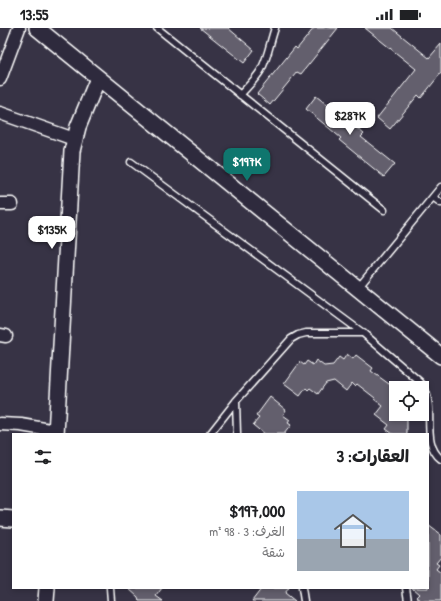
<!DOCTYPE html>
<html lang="ar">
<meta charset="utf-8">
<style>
body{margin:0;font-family:"Patrick Hand","Playpen Sans Arabic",sans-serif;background:#f2f2f2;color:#202124;direction:rtl;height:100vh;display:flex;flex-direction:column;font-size:15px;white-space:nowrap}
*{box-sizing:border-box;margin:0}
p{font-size:13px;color:#757577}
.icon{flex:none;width:22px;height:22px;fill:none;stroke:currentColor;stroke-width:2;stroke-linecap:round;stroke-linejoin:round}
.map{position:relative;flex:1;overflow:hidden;direction:ltr}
.panel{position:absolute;left:12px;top:405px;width:417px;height:156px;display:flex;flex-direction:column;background:#fff;border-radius:0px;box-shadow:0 2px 6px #0003;direction:rtl}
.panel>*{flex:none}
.buttons{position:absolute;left:389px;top:353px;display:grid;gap:8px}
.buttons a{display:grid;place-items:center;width:40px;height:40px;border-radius:0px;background:#fff;box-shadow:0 2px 6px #0003;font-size:20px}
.price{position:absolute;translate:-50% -34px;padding:0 9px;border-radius:8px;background:#fff;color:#222;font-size:13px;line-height:26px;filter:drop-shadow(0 1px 2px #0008)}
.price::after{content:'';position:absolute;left:50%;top:24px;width:12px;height:9px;margin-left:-6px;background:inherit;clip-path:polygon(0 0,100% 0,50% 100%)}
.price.on{background:#0f766e;color:#fff}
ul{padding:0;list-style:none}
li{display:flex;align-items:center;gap:12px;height:100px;padding:0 20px}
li+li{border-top:1px solid #e0e0e0}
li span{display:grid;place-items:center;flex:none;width:112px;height:80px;border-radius:0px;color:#555}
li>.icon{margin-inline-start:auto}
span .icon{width:48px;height:48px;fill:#fffc;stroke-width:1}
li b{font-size:17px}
h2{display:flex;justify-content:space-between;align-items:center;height:48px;padding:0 20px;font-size:17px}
.status{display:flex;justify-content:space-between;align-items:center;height:28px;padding:0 20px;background:#fff;direction:ltr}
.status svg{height:11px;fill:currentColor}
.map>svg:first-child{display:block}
.building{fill:#635f6d;stroke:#fff}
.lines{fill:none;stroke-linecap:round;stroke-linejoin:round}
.service-casing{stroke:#fff;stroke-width:9}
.minor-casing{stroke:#fff;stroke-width:15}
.tertiary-casing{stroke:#fff;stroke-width:18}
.service{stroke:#2f2a3d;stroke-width:6}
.minor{stroke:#2f2a3d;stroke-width:12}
.tertiary{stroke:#2f2a3d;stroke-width:15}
</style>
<div class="status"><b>13:55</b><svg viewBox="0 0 49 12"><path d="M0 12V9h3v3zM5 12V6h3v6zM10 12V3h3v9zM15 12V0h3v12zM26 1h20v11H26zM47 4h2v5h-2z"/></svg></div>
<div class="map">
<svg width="441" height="573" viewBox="0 0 441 573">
<rect width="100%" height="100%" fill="#373345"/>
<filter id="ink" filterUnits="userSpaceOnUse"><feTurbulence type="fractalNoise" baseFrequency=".025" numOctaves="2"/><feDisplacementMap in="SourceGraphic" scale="8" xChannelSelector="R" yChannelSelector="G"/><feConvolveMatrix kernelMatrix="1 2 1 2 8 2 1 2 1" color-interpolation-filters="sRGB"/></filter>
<g filter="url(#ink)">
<!-- building -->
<path class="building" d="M200 0H228L254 22 244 35Z
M314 0H338L301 46 297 44 270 77 257 66 295 19 297 21Z
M365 0H392L429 30 441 16V45L421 70 418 67 390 101 377 90 416 41Z
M316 68 364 106 361 109 395 136 384 149 339 112 341 110 306 81Z
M347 326 353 331 356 327 373 340 371 343 389 356H392L396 359V386H411L407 392V406H393L386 401 389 397 376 387 383 378 374 371 375 370 357 356 355 358 352 355 346 363 334 353 326 355 318 366 310 360 308 362 306 360 300 368 284 356 300 334 304 337 307 333 313 337 316 332 324 338 333 337 339 329 343 332Z
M270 369 286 382 283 387 290 392 288 395 291 397 284 406H264L253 397 259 390 256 388Z
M428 497 441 507V529L436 535 439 537 436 541 441 545V573H421L416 569 419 566 412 560H428Z
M128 560H162L156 568 163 573H139L138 569Z
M262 560H289L285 565 295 573H252Z"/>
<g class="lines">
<defs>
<path id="service" d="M157 0 384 182
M240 67C247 59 256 51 261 42 268 29 270 14 275 0
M131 134 363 305 420 354C422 356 424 359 425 362 435 383 421 415 441 431
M433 169 441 175
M358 260 441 159
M236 373 237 406
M210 406 236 373 291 311 298 307 306 305H363
M110 560 111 573
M302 560 304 573
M406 560 408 573"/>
<path id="minor" d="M0 51 19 0
M0 85 74 111
M0 176H12
M0 307 6 308
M0 396 21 397 56 403"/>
<path id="tertiary" d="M37 0 441 328
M56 406 72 123 78 99 98 50
M0 490 13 491
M46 573 47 560"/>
</defs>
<!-- service casing -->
<use href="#service" class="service-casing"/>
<!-- minor casing -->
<use href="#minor" class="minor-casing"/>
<!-- tertiary casing -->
<use href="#tertiary" class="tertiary-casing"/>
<!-- service -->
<use href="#service" class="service"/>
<!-- minor -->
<use href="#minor" class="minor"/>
<!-- tertiary -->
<use href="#tertiary" class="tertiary"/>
</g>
</g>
</svg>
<div class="buttons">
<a><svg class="icon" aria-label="locate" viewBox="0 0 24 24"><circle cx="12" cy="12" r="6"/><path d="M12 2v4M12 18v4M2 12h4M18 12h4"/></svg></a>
</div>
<b class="price" style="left:350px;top:108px">$287K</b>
<b class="price on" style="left:247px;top:154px">$197K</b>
<b class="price" style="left:52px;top:222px">$135K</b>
<section class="panel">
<h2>العقارات: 3<svg class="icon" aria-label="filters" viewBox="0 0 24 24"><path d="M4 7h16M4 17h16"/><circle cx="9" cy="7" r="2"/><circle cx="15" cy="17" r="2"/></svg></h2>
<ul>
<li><span style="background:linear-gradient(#a9c7e8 60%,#9aa5b1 0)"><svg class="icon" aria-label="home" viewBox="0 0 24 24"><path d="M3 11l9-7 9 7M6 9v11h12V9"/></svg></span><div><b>$197,000</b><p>الغرف: 3 · 98 m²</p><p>شقة</p></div></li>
</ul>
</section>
</div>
